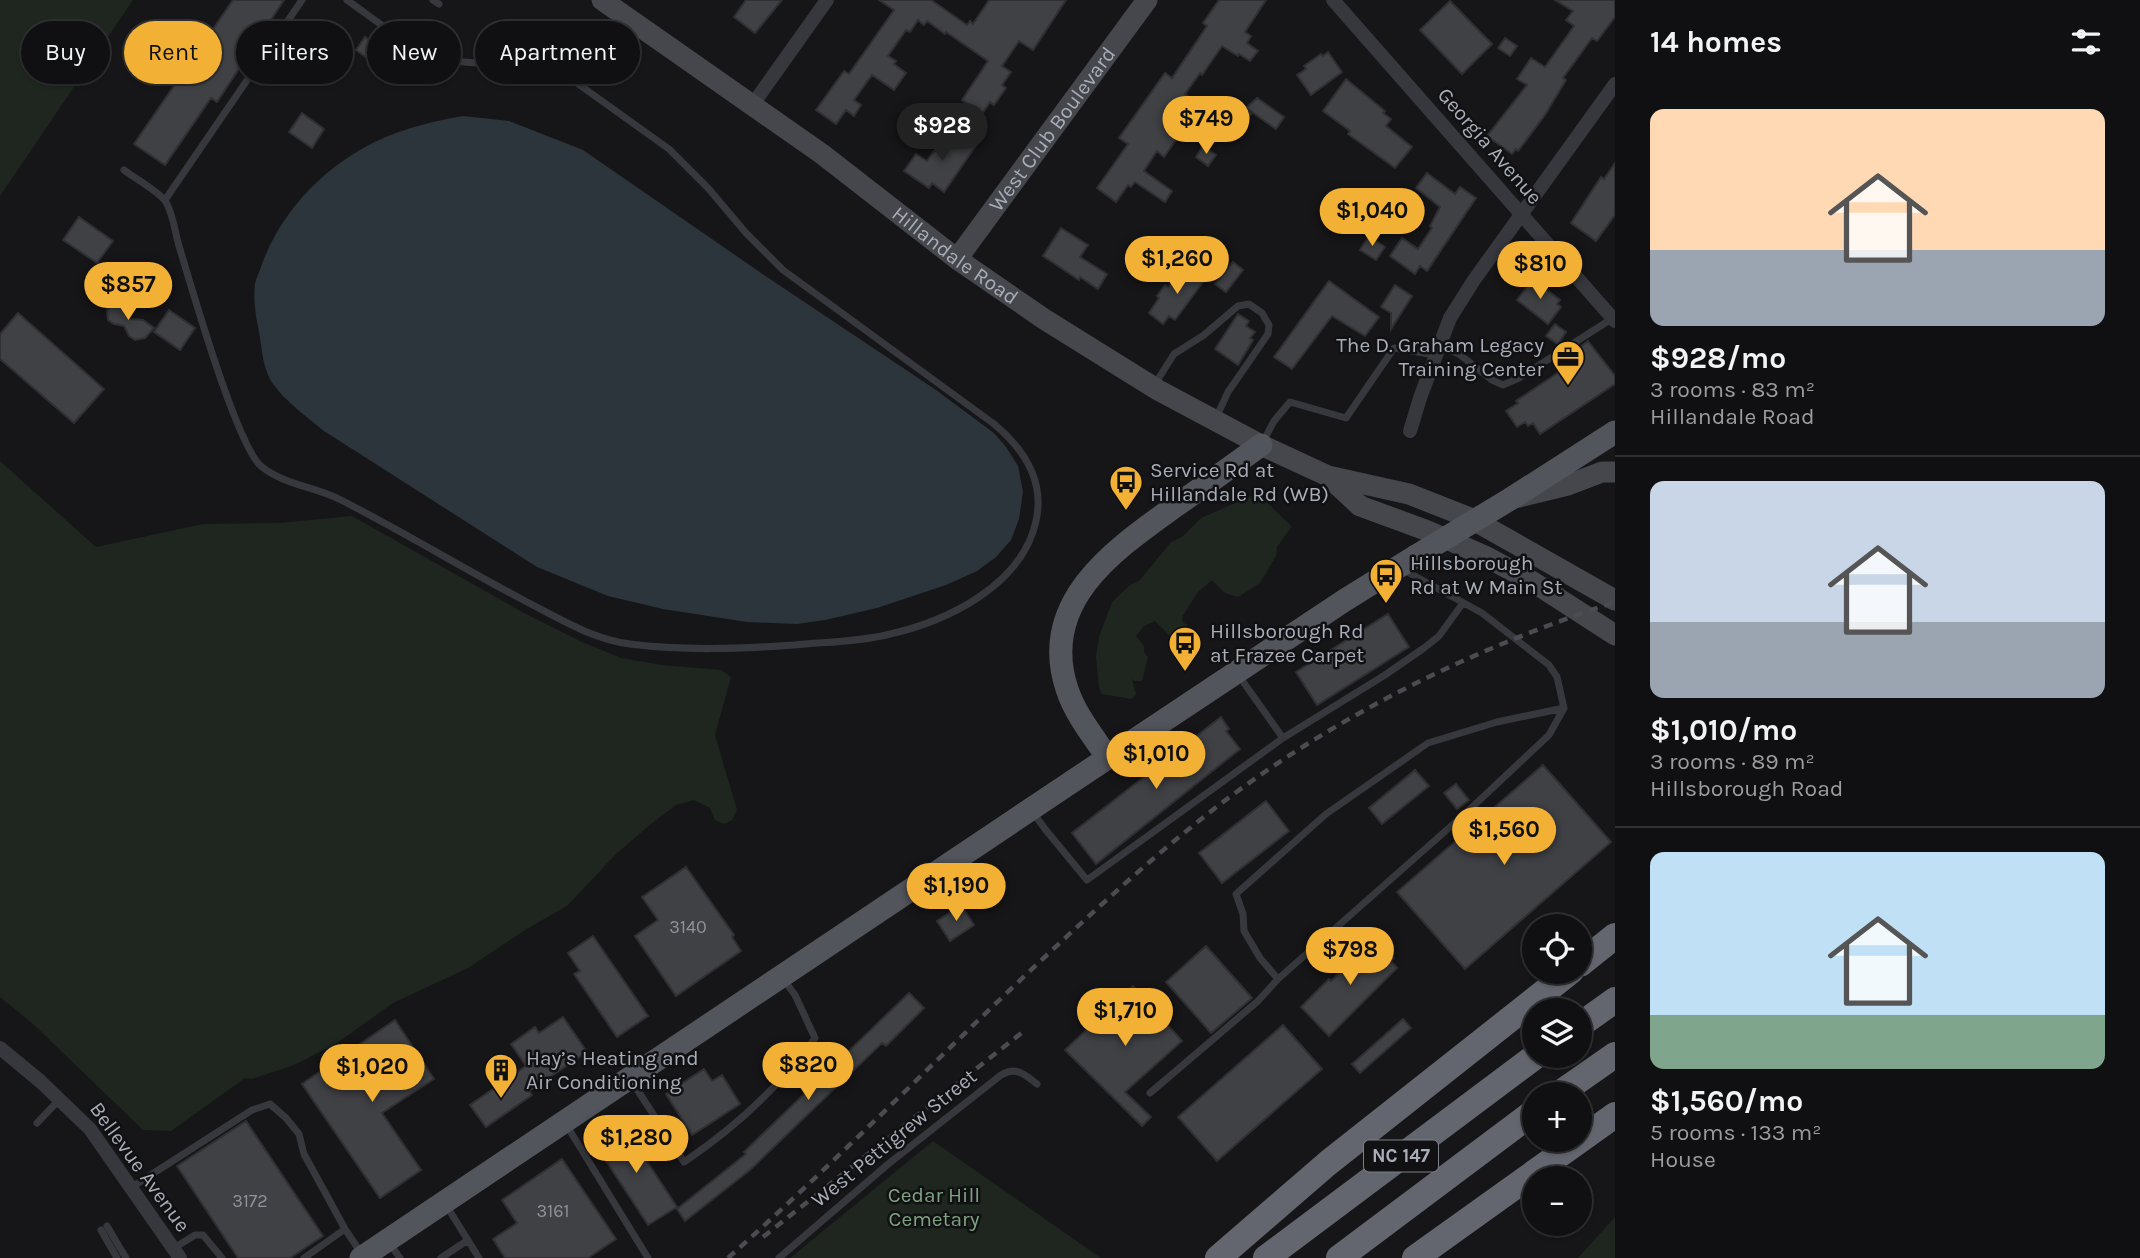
<!DOCTYPE html>
<meta charset="utf-8">
<style>
body{margin:0;font-family:Karla,sans-serif;background:#1e1e20;color:#f1f3f6;height:100vh;display:flex;flex-direction:column;font-size:26px;white-space:nowrap}
*{box-sizing:border-box;margin:0}
p{font-size:23px;color:#9c9d9f}
.icon{flex:none;width:38px;height:38px;fill:none;stroke:currentColor;stroke-width:2;stroke-linecap:round;stroke-linejoin:round}
.map{position:relative;flex:1;overflow:hidden}
.sheet{display:flex;flex-direction:column;background:#101012;width:525px}
.sheet>*{flex:none}
.top-card{position:absolute;left:21px;top:21px;width:665px;height:63px;display:flex;gap:14px}
.tools{position:absolute;left:1522px;top:914px;display:grid;gap:14px}
.tools a{display:grid;place-items:center;width:70px;height:70px;border-radius:50%;background:#101012;box-shadow:0 2px 5px #0004,0 0 0 2px #303032;font-size:35px}
.price{position:absolute;translate:-50% -60px;padding:0 16px;border-radius:24px;background:#f2b134;color:#111;font-size:23px;line-height:46px;filter:drop-shadow(0 2px 4px #0008)}
.price::after{content:'';position:absolute;left:50%;top:42px;width:21px;height:16px;margin-left:-10px;background:inherit;clip-path:polygon(0 0,100% 0,50% 100%)}
.price.current{background:#222;color:#fff}
ul{padding:0;list-style:none}
li{display:grid;align-content:center;gap:14px;height:371px;padding:0 35px}
li+li{border-top:2px solid #303032}
li span{display:grid;place-items:center;height:217px;border-radius:14px;color:#555}
li>.icon{margin-inline-start:auto}
span .icon{width:126px;height:126px;fill:#fffc;stroke-width:1}
li b{font-size:30px}
h2{display:flex;justify-content:space-between;align-items:center;height:84px;padding:0 35px;font-size:30px}
.pill{padding:0 24px;border-radius:32px;background:#101012;box-shadow:0 2px 5px #0004,0 0 0 2px #303032;font-size:24px;line-height:63px}
.pill.current{background:#f2b134;color:#111}
main{display:flex;flex:1;min-height:0}
.map>svg:first-child{display:block}
.green{fill:#1e261f}
.water{fill:#2c353c}
.building{fill:#404145;stroke:#303034;stroke-width:2}
.lines{fill:none;stroke-linecap:round;stroke-linejoin:round}
.lane{stroke:#37383d;stroke-width:7}
.street{stroke:#37383d;stroke-width:14}
.secondary{stroke:#45474d;stroke-width:21}
.primary{stroke:#53555c;stroke-width:23}
.highway{stroke:#63666e;stroke-width:26}
.rail{stroke:#4a4c52;stroke-width:4.5;stroke-dasharray:9 7;stroke-linecap:butt}
.primary-bridge{stroke:#53555c;stroke-width:23}
.labels{text-anchor:middle;dominant-baseline:central;stroke-width:5;stroke-linejoin:round;paint-order:stroke}
.number-label{font-size:18px;fill:#8e929b}
.shield{fill:#111113;stroke:#7b7e86;stroke-width:2}
.shield-label{font-size:19px;font-weight:bold;fill:#a8adb8}
.street-label{font-size:21px;fill:#a8adb8;stroke:#111113}
.poi-label{font-size:21px;fill:#a8adb8;stroke:#111113;text-anchor:start}
.park-label{font-size:21px;fill:#7fa381;stroke:#111113}
</style>
<main>
<div class="map">
<svg width="1615" height="1258" viewBox="0 0 1615 1258">
<rect width="100%" height="100%" fill="#161618"/>
<!-- green -->
<path class="green" d="M0 0H133L0 196Z
M0 461 96 547 203 524 279 523 352 516 524 613 582 642 621 658 662 665 721 670 731 677 715 735 737 810 732 820 724 824 715 820 710 808 694 800 676 805 651 824 616 854 567 906 525 930 468 968 393 1003 337 1043 294 1065 252 1079 245 1078 171 1131 143 1130 33 1024 0 997Z
M1256 494C1270 503 1279 516 1292 526L1277 547 1276 556 1260 583 1238 597 1225 593 1212 580 1198 592 1182 617 1183 622 1193 630 1199 639 1189 655 1178 650 1173 639 1155 621 1144 626 1136 636 1144 646V652L1148 657 1142 681H1135L1132 679 1136 694 1132 699 1102 694 1099 688 1096 657 1099 637 1112 602 1130 585 1140 580 1171 542 1182 537 1201 518Z
M933 1141 1101 1258H790Z
M1615 1217V1258H1578Z"/>
<!-- water -->
<path class="water" d="M463 116 509 121 583 150 764 275 936 390 994 433 1006 447 1018 466 1023 492 1019 519 1011 540 996 557 977 571 946 585 877 608 825 620 797 624 747 622 663 609 608 596 537 567 324 431C307 417 286 402 273 384 263 370 262 349 259 332 256 317 253 300 255 284 256 278 260 271 262 264 284 204 336 155 396 133 418 125 440 120 463 116Z"/>
<!-- building -->
<path class="building" d="M233 0H284L217 102 211 98 165 165 134 144Z
M746 0H782L755 33 734 17Z
M879 0H931L967 25 970 21 973 24 989 0H1066L1033 50 1019 41 1002 66 1011 72 1002 85 1006 88 994 105 990 102 982 114 962 100 988 61 946 32 945 34 927 21 924 25 918 20 910 32 906 30 888 56 896 61 894 64 906 73 894 90 872 75 854 100 861 105 854 116 846 110 836 124 816 110 844 71 849 74 894 10Z
M1219 0H1266L1245 32 1251 36 1247 43 1258 51 1250 61 1239 54 1238 56 1222 46 1202 75 1200 73 1185 94 1205 108 1189 131 1184 128 1164 157 1157 151 1144 171 1172 191 1165 202 1135 182 1131 187 1128 185 1116 202 1097 188 1128 144 1119 138 1165 73 1172 78 1207 26 1203 23Z
M1555 0H1615V17L1597 41 1592 38 1563 78 1566 80 1545 115 1518 151 1516 149 1512 154 1487 136 1527 85 1517 79 1531 58 1545 67 1574 26 1566 20 1573 11Z
M1450 1 1492 44 1462 74 1420 30Z
M365 37 389 54 380 67 356 50Z
M1505 38 1517 46 1510 56 1498 48Z
M1328 52 1342 72 1311 95 1297 75 1306 69 1304 66 1321 54 1323 56Z
M1346 79 1385 111 1383 113 1391 119 1386 126 1412 147 1395 168 1348 134 1350 131 1323 111Z
M1257 98 1284 117 1276 129 1246 108Z
M1235 103 1251 114 1240 129 1224 118Z
M302 113 324 129 312 148 289 132Z
M956 130 977 144 944 192 932 183 929 188 904 171 916 154 927 161 935 150 940 154Z
M1203 146 1216 155 1208 166 1196 157Z
M1615 163V215L1596 241 1571 223 1601 177 1604 179Z
M1427 173 1455 194 1460 187 1476 198 1427 271 1420 266 1415 274 1390 256 1402 238 1418 249 1432 228 1430 226 1440 207 1416 188Z
M79 217 113 241 97 263 63 240Z
M1061 228 1088 245 1080 257 1107 274 1098 289 1080 277 1079 280 1043 256Z
M1369 236 1385 247 1376 260 1360 250Z
M1233 262 1243 270 1226 292 1215 284Z
M1193 269 1206 278 1175 320 1169 316 1163 324 1149 313 1159 298 1157 296 1165 285 1168 287 1180 271 1188 277Z
M1533 279 1560 300 1557 304 1561 307 1548 324 1517 300Z
M1329 281 1379 317 1365 336 1332 316 1292 369 1274 357Z
M1395 285 1412 296 1391 329V313L1381 307Z
M118 303 125 306 130 319 143 320 154 328 145 338 135 340 129 336 124 326 114 324 108 320 107 310 112 304Z
M169 310 195 328 180 350 154 332Z
M18 313 104 389 74 423 0 359V334Z
M1238 314 1249 321 1246 326 1255 332 1250 338 1253 340 1238 365 1215 349Z
M1555 324 1566 332 1558 344 1546 336Z
M1588 341 1615 376V384L1540 434 1533 423 1528 426 1525 422 1517 427 1506 411 1518 403 1516 401 1565 368 1561 362Z
M1388 614 1409 647 1317 705 1296 672Z
M1221 717 1229 729 1226 731 1240 749 1096 864 1072 833Z
M1543 765 1611 842 1465 969 1397 892Z
M1415 770 1429 786 1382 824 1369 808Z
M1456 784 1469 800 1457 809 1444 793Z
M1266 801 1289 831 1222 883 1199 853Z
M686 867 734 935 732 937 741 951 676 996 635 936 658 920 642 897Z
M961 905 974 925 950 941 937 921Z
M593 936 648 1016 617 1037 574 974 580 971 568 953Z
M1375 938 1394 958 1391 961 1397 968 1329 1036 1301 1007 1329 979 1331 981Z
M1206 946 1252 998 1211 1033 1166 982Z
M1133 986 1182 1041 1125 1092 1151 1117 1142 1126 1065 1050Z
M909 993 924 1008 886 1046 882 1043 750 1170 685 1221 677 1209 746 1154 744 1152Z
M563 1017 587 1052 529 1091 532 1095 486 1127 470 1105 526 1066 511 1044 535 1027 539 1033Z
M1403 1019 1411 1028 1360 1073 1352 1064Z
M395 1020 434 1079 382 1113 421 1170 380 1198 302 1084Z
M1283 1025 1322 1069 1217 1161 1178 1117Z
M704 1069 712 1081 722 1075 740 1104 692 1135 666 1094Z
M246 1121 323 1236 290 1258H238L177 1166Z
M623 1125 677 1207 648 1225 595 1144Z
M562 1159 616 1239 588 1258H505L493 1239 517 1223 502 1200Z"/>
<g class="lines">
<!-- lane -->
<path class="lane" d="M433 0 439 4
M124 170C134 178 160 192 166 202 173 214 175 232 179 246 191 285 237 448 262 467 285 485 316 487 341 500 404 532 464 569 527 602 560 619 592 639 630 644 684 651 739 649 794 645 825 642 857 642 886 635 946 622 1022 586 1036 521 1045 481 1024 449 994 424L783 270 746 233 708 188 669 149 567 76C521 53 494 69 450 60 414 53 376 20 347 0
M165 200 302 0
M1440 346 1459 354 1492 380 1503 385 1519 378 1613 318
M1155 384 1174 354 1204 335 1238 306 1249 304 1262 313 1269 325 1268 334 1228 392 1216 418
M1263 442 1274 421 1290 402 1346 418 1394 348 1435 355
M1239 676 1283 738
M1032 811 1045 829 1087 880 1283 738 1385 675 1424 648 1439 636 1463 603
M1278 979 1260 958 1244 931 1243 914 1236 894 1326 814 1428 743 1497 722 1564 708
M631 1080 684 1162C733 1129 780 1086 815 1038L795 995 784 980
M1150 1093 1258 1001 1278 979 1467 812 1549 735 1564 708 1557 677 1549 665 1482 613 1402 569
M37 1123 60 1099
M567 1126 648 1258
M132 1187 252 1110 270 1104 286 1118 299 1134 304 1154 345 1229 361 1253
M446 1205 479 1258
M107 1226 126 1258
M101 1230 117 1258
M390 1244 400 1258
M174 1248 195 1235H203L222 1258
M304 1258 345 1229
M441 1258 468 1240
M779 1258 887 1165 1001 1075C1017 1066 1024 1074 1037 1084"/>
<!-- street -->
<path class="street" d="M1333 0 1615 321
M753 104 827 0
M1410 431 1420 398 1450 318 1474 280 1615 84
M0 1048 40 1081 90 1129 180 1258"/>
<!-- secondary -->
<g class="secondary">
<path id="s1" d="M602 0 822 154 957 259 1044 319 1158 390 1261 445 1328 476 1409 494 1470 518 1615 600"/>
<path id="s2" d="M957 259 1147 0"/>
<path d="M1331 479 1360 506 1428 531 1485 556 1533 582 1615 635"/>
<path d="M1519 497 1568 485 1602 472H1615"/>
</g>
<!-- primary -->
<path class="primary" d="M1512 498 1615 432
M1108 758C1093 736 1075 714 1067 689 1038 602 1114 550 1174 507 1203 487 1232 466 1261 445
M361 1258 1073 781 1345 600 1416 556"/>
<!-- highway -->
<path class="highway" d="M1580 964 1615 936
M1580 1025 1615 1000
M1559 1094 1615 1055
M1218 1258 1328 1163 1571 971
M1266 1258 1537 1055
M1339 1258 1535 1111
M1415 1258 1615 1115"/>
<!-- rail -->
<path class="rail" d="M763 1237 1024 1031
M728 1258C838 1160 941 1054 1049 953 1108 898 1167 844 1231 796 1347 710 1478 647 1615 602"/>
<!-- primary-bridge -->
<path class="primary-bridge" d="M1416 556 1512 498"/>
</g>
<!-- icons -->
<defs>
<symbol id="office-pin" viewBox="-11 -11 22 30"><path d="M0 17L-7.5 6A9.5 9.5 0 1 1 7.5 6Z" fill="#f2b134" stroke="#111113"/><path d="M-6-3h4V-5.5h4V-3h4V5H-6ZM-1-4.5V-3h2v-1.5ZM-6 0V1H6V0Z" fill="#111"/></symbol>
<symbol id="bus-pin" viewBox="-11 -11 22 30"><path d="M0 17L-7.5 6A9.5 9.5 0 1 1 7.5 6Z" fill="#f2b134" stroke="#111113"/><path d="M-5-6H5V4H4V6H2V4H-2V6H-4V4H-5ZM-3.5-4V0h7V-4ZM-3.5 1.2v1.5H-2V1.2ZM2 1.2v1.5H3.5V1.2Z" fill="#111"/></symbol>
<symbol id="building-pin" viewBox="-11 -11 22 30"><path d="M0 17L-7.5 6A9.5 9.5 0 1 1 7.5 6Z" fill="#f2b134" stroke="#111113"/><path d="M-4-6H4V6H1V3H-1V6H-4ZM-2.5-4.3h1.7v1.8h-1.7ZM.8-4.3h1.7v1.8H.8ZM-2.5-1h1.7V.8h-1.7ZM.8-1h1.7V.8H.8Z" fill="#111"/></symbol>
</defs>
<g fill-rule="evenodd">
<use href="#office-pin" x="1549" y="338" width="38" height="52"/>
<use href="#bus-pin" x="1107" y="463" width="38" height="52"/>
<use href="#bus-pin" x="1367" y="556" width="38" height="52"/>
<use href="#bus-pin" x="1166" y="624" width="38" height="52"/>
<use href="#building-pin" x="482" y="1051" width="38" height="52"/>
</g>
<g class="labels">
<!-- number labels -->
<g class="number-label">
<text x="688" y="927">3140</text>
<text x="250" y="1201">3172</text>
<text x="553" y="1211">3161</text>
</g>
<!-- shield labels -->
<rect class="shield" x="1364" y="1140.5" width="74" height="31" rx="5"/>
<g class="shield-label">
<text x="1401" y="1156">NC 147</text>
</g>
<!-- street labels -->
<g class="street-label">
<text stroke="none"><textPath href="#s2" startOffset="161">West Club Boulevard</textPath></text>
<text transform="translate(1490 146) rotate(49)">Georgia Avenue</text>
<text stroke="none"><textPath href="#s1" startOffset="436">Hillandale Road</textPath></text>
<text transform="translate(894 1138) rotate(-39)">West Pettigrew Street</text>
<text transform="translate(140 1167) rotate(54)">Bellevue Avenue</text>
</g>
<!-- poi labels -->
<g class="poi-label">
<text x="1544" y="345" text-anchor="end">The D. Graham Legacy<tspan x="1544" dy="24">Training Center</tspan></text>
<text x="1150" y="470">Service Rd at<tspan x="1150" dy="24">Hillandale Rd (WB)</tspan></text>
<text x="1410" y="563">Hillsborough<tspan x="1410" dy="24">Rd at W Main St</tspan></text>
<text x="1210" y="631">Hillsborough Rd<tspan x="1210" dy="24">at Frazee Carpet</tspan></text>
<text x="526" y="1058">Hay’s Heating and<tspan x="526" dy="24">Air Conditioning</tspan></text>
</g>
<!-- park labels -->
<g class="park-label">
<text x="934" y="1195">Cedar Hill<tspan x="934" dy="24">Cemetary</tspan></text>
</g>
</g>
</svg>
<div class="tools">
<a><svg class="icon" aria-label="locate" viewBox="0 0 24 24"><circle cx="12" cy="12" r="6"/><path d="M12 2v4M12 18v4M2 12h4M18 12h4"/></svg></a>
<a><svg class="icon" aria-label="layers" viewBox="0 0 24 24"><path d="M12 4l9 5-9 5-9-5zM3 14l9 5 9-5"/></svg></a>
<a>+</a>
<a>−</a>
</div>
<b class="price" style="left:1206px;top:156px">$749</b>
<b class="price current" style="left:942px;top:163px">$928</b>
<b class="price" style="left:1372px;top:248px">$1,040</b>
<b class="price" style="left:1177px;top:296px">$1,260</b>
<b class="price" style="left:1540px;top:301px">$810</b>
<b class="price" style="left:128px;top:322px">$857</b>
<b class="price" style="left:1156px;top:791px">$1,010</b>
<b class="price" style="left:1504px;top:867px">$1,560</b>
<b class="price" style="left:956px;top:923px">$1,190</b>
<b class="price" style="left:1350px;top:987px">$798</b>
<b class="price" style="left:1125px;top:1048px">$1,710</b>
<b class="price" style="left:808px;top:1102px">$820</b>
<b class="price" style="left:372px;top:1104px">$1,020</b>
<b class="price" style="left:636px;top:1175px">$1,280</b>
<div class="top-card">
<a class="pill">Buy</a>
<a class="pill current">Rent</a>
<a class="pill">Filters</a>
<a class="pill">New</a>
<a class="pill">Apartment</a>
</div>
</div>
<section class="sheet">
<h2>14 homes<svg class="icon" aria-label="filters" viewBox="0 0 24 24"><path d="M4 7h16M4 17h16"/><circle cx="9" cy="7" r="2"/><circle cx="15" cy="17" r="2"/></svg></h2>
<ul>
<li><span style="background:linear-gradient(#ffd9b3 65%,#9aa5b1 0)"><svg class="icon" aria-label="home" viewBox="0 0 24 24"><path d="M3 11l9-7 9 7M6 9v11h12V9"/></svg></span><div><b>$928/mo</b><p>3 rooms · 83 m²</p><p>Hillandale Road</p></div></li>
<li><span style="background:linear-gradient(#c9d6e8 65%,#9aa5b1 0)"><svg class="icon" aria-label="home" viewBox="0 0 24 24"><path d="M3 11l9-7 9 7M6 9v11h12V9"/></svg></span><div><b>$1,010/mo</b><p>3 rooms · 89 m²</p><p>Hillsborough Road</p></div></li>
<li><span style="background:linear-gradient(#bfe0f5 75%,#7fa58c 0)"><svg class="icon" aria-label="home" viewBox="0 0 24 24"><path d="M3 11l9-7 9 7M6 9v11h12V9"/></svg></span><div><b>$1,560/mo</b><p>5 rooms · 133 m²</p><p>House</p></div></li>
</ul>
</section>
</main>
